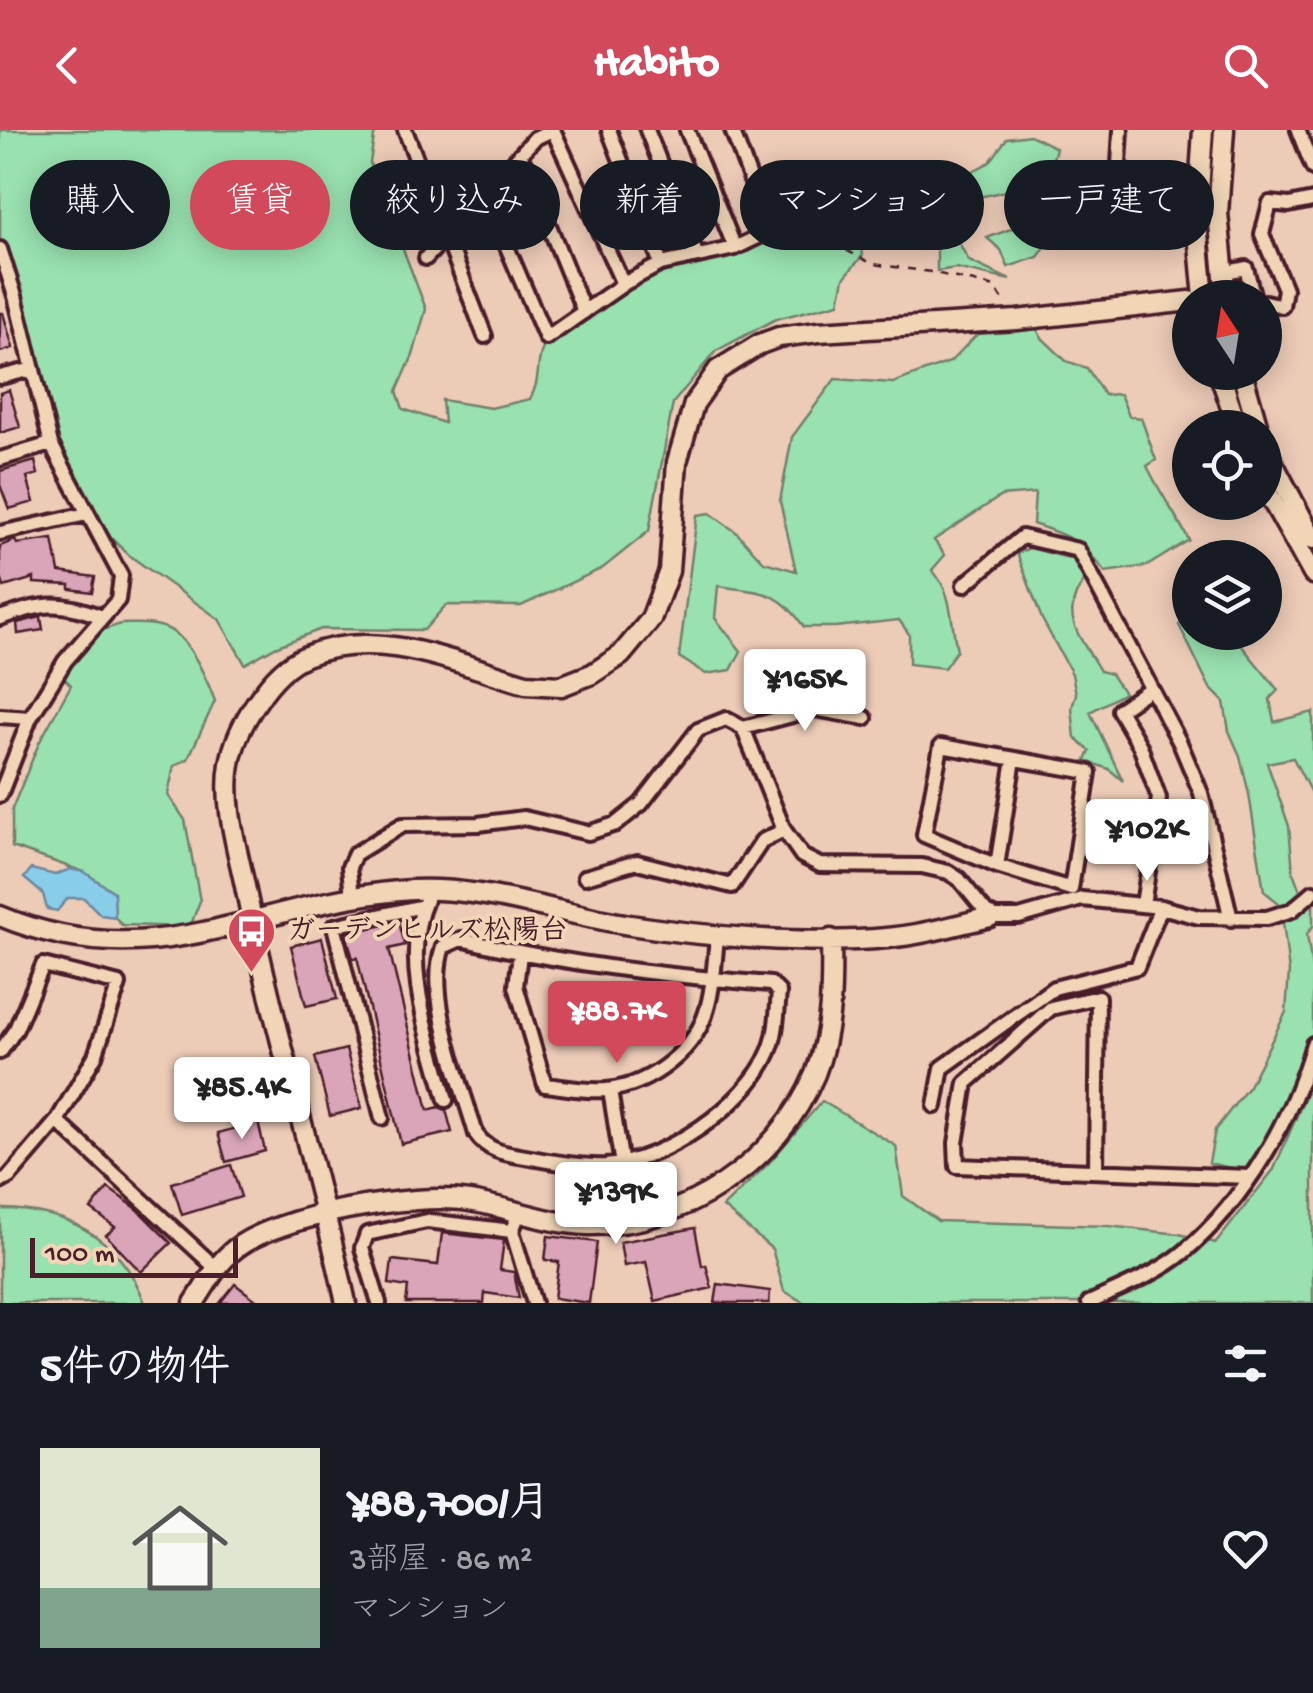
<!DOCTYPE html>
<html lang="ja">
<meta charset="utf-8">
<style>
body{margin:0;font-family:"Gochi Hand","Klee One",sans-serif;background:#20242c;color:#f1f3f6;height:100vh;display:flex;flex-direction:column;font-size:38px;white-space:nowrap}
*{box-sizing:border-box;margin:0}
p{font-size:32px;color:#9ea1a6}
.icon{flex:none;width:55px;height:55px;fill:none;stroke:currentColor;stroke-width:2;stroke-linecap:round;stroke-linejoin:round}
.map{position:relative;height:1173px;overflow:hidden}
.side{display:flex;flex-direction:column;background:#171b24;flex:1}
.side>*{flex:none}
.banner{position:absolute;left:30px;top:30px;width:1255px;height:90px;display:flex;gap:20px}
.needle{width:65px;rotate:348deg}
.controls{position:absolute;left:1172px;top:150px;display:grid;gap:20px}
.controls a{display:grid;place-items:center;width:110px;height:110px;border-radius:50%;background:#171b24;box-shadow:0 5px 25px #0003;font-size:50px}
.scale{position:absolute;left:30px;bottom:25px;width:208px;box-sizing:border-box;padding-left:10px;border:5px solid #4a1f2b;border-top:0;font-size:28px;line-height:35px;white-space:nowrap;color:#4a1f2b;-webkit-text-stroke:8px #f0d5b7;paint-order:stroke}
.price{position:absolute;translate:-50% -85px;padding:0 22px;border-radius:10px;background:#fff;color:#222;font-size:32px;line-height:65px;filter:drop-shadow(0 2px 5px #0008)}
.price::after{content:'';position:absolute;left:50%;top:60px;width:30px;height:22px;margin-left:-15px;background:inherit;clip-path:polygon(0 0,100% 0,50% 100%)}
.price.on{background:#d1495b;color:#fff}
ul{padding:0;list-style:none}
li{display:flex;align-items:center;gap:30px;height:250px;padding:0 40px}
li span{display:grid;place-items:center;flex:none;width:280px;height:200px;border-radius:0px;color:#555}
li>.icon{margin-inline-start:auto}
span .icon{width:120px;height:120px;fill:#fffc;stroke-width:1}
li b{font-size:42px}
h2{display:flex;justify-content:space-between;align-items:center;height:120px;padding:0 40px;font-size:42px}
.tag{padding:0 35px;border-radius:45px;background:#171b24;box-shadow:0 5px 25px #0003;font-size:35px;line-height:90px}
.tag.on{background:#d1495b;color:#fff}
header{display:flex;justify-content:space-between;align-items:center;height:130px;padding:0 40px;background:#d1495b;color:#fff;font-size:45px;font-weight:700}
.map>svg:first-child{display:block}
.green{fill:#99e1af;stroke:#72806d;stroke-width:2.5}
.water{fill:#88cde9;stroke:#6f879d;stroke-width:2.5}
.building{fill:#daa4b9;stroke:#4a1f2b;stroke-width:2.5}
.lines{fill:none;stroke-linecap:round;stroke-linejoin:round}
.minor-casing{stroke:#4a1f2b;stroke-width:20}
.tertiary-casing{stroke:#4a1f2b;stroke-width:25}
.secondary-casing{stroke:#4a1f2b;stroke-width:25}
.path{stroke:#4a1f2b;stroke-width:2.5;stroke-dasharray:8 8;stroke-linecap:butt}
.minor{stroke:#f0d5b7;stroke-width:12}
.tertiary{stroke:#f0d5b7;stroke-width:18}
.secondary{stroke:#f0d5b7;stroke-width:18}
.labels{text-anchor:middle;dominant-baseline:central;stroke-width:8;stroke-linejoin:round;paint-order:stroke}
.poi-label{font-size:28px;font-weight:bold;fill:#4a1f2b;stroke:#f0d5b7;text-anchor:start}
</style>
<header><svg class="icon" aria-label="back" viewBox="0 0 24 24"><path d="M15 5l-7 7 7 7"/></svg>Habito<svg class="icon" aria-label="search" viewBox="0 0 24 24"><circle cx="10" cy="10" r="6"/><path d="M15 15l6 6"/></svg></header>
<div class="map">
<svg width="1313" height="1173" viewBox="0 0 1313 1173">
<rect width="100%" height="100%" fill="#eccbb7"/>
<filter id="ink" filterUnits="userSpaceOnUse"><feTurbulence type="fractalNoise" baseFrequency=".01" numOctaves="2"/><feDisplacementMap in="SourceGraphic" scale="20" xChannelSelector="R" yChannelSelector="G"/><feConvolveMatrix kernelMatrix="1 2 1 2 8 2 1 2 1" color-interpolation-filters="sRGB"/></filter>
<g filter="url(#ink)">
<!-- green -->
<path class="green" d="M0 0H375L370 33 426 179 413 225 397 261 403 279 444 293 442 270 491 278 530 269C540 251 536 241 541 223 548 199 574 185 597 183L604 165 660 139 687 136 726 117 771 107 811 110 817 88 841 81 855 96 863 125 844 148 839 173 776 189 716 221 673 273 649 401 603 438 521 476 446 475 424 500 321 499 275 517 245 534 219 489 130 426 99 397 67 342 22 162 0 115Z
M1030 5 1056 18 1051 36 1062 57 1057 100 1038 127 1008 137 1001 120 987 108 1016 97 1015 72 1010 60 970 69 954 104 969 131 1010 150 956 138 937 141V89L921 88 929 64 990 32 1007 8Z
M1027 180 1041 207 1066 231 1087 238 1104 265 1120 264 1129 286 1141 288 1156 330 1147 336C1160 363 1176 385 1189 410L1147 436 1105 442C1082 410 1069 406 1033 394L1035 363 1001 366 934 410 945 425 932 440C953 463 950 488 957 520L944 538 909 534V504L899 490 835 497H804C778 458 761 463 718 456L715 488 741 521 731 540 706 544 679 527 697 385 710 383 736 402 764 432 796 441 780 371 792 307 835 249 893 253 950 232 998 183Z
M1030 418 1073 429 1085 450C1057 486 1081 507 1100 541L1111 544 1124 563 1090 582 1123 651 1109 639 1086 631 1090 621 1075 608 1072 578 1076 564 1072 544 1042 489 1017 423Z
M1190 484V502L1231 503 1278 560 1270 569 1274 592 1313 582V667L1293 628 1267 633 1289 696 1293 742 1300 761 1313 755V796L1307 804 1313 845V915L1272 1017 1248 1042 1209 1033 1215 1000 1249 956 1286 882 1289 842 1281 775 1264 761 1249 664 1240 626 1229 601 1224 572 1210 558 1179 495Z
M121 494C136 494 154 492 168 499 190 508 207 550 215 571L188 629 174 636 168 665 185 690 200 771 190 797 122 795 115 787 113 762 84 742 12 717V679L39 613 71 555 61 545 96 502Z
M1313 948V1173H805L784 1161 772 1119 723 1077 769 1033 822 971 896 1016 903 1066 938 1091 1108 1096 1179 1104 1216 1113 1274 1039Z
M0 1079C67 1079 121 1108 145 1173H0Z"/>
<!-- water -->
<path class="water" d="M31 739 55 745 70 739 84 742 114 762 115 787 101 785 84 768H68L57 781 47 779 43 764 24 748Z"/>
<!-- building -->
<path class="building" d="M0 183H3L13 218 0 222Z
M9 260 20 297 0 303V263Z
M35 331 38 344 27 347 34 372 9 379 0 355V341Z
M53 409 59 442 95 447 92 462 70 459V455L34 453V448L4 457 0 444V416L15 410 17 414Z
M41 487 43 500 18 504 17 493Z
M399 792 405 815 389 819 428 980 439 977 446 980 452 1002 401 1014 357 827 353 829 346 803Z
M322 808 337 869 306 876 291 816Z
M346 919 362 978 330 986 315 927Z
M258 992 265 1021 226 1032 218 1003Z
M231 1035 241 1067 182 1085 172 1053Z
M108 1058 136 1078 171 1113 141 1142 106 1105 115 1097 91 1079Z
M695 1098 702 1136 706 1135 712 1158 655 1171 646 1132 624 1136 620 1112Z
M442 1103 504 1110 500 1140 514 1142 519 1168 485 1163 484 1173H406L408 1157 389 1154 392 1130 438 1135Z
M548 1106 597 1112 589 1173 554 1168 559 1132 545 1130Z
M235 1154 260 1173H220Z
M718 1154 770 1161 769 1173H715Z"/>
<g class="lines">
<defs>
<path id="minor" d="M405 0 485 206
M553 0 623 154
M609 0 661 134
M647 0 697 126
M687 0 735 118
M1121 0 1116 85 1197 93
M1298 0 1313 38
M520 24 584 182
M484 63 546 208 625 153 661 134 735 118 770 101 732 0
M0 119 15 166 51 314 121 446 118 470 65 531 30 588 0 665
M426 128 535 8 552 0
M1222 143 1246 138 1254 168
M1265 172 1282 176 1285 159 1262 104 1270 73 1289 75 1313 70
M0 247 33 239
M0 329 51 314
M0 403 87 384
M964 455 1022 407 1078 420 1180 613 1201 663 1231 789
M0 488C43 473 59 470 102 487
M0 586 30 588
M743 598 815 579 865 588
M941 616 1089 642 1071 759 997 736 924 705Z
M997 736 1014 629
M585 747 637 732 732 756 762 711 784 700
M352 767 349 737 355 724 402 695 478 694 524 688 588 703 616 694 641 674 698 600 726 589 743 598 784 700 802 726 820 735 922 736 948 742 959 749 990 787H1019L1082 769 1161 777 1199 787 1267 788 1292 780 1313 762
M426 770C400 829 430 911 446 970
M1143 775 1159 668 1140 616 1119 580 1151 558
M461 809C560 834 669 846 771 854L779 862C777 882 777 904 769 922 746 976 663 1032 605 1036 583 1037 559 1033 537 1029 513 1024 490 1025 476 1004 462 954 425 866 443 817Z
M520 824 516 856 545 955C565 957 586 962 607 960 651 955 698 919 708 875 714 852 715 828 717 805
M0 922 16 899 43 835 119 854 95 926 57 991
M610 960 631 1091
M935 976 942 938 1054 858 1137 837 1161 777
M382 988 334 796 423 776
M1096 1039 1098 867 1051 878 966 953 956 1013 957 1036 1249 1047
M0 1052 9 1047 57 991 217 1139
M519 1083 512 1101 534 1173
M379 1173 362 1118 367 1104 427 1091 512 1101
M1089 1173C1120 1158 1158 1144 1184 1122 1246 1069 1291 991 1313 914"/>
<path id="tertiary" d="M0 786C154 850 251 774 399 761 478 753 553 783 630 795 706 807 810 815 887 808 922 805 956 795 990 787
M194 1173C206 1155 218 1132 235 1119 277 1085 415 1062 469 1071 508 1077 548 1094 588 1095 685 1097 778 1032 815 944 832 901 832 855 831 809
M346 1173C316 1035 274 900 246 761 238 721 223 675 230 634 236 597 271 540 306 526 379 496 457 534 526 554L561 556 592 544 621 525 651 489 669 441 677 332 694 274 718 240 760 214 779 207 818 202 1017 190 1190 171"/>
<path id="secondary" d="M1203 0 1197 93 1204 168
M1224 0 1218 83 1226 168
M1219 242 1238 298
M1242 242 1258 298
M1265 318 1313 409
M1265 358 1313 444"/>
</defs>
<!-- minor casing -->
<use href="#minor" class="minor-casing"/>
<!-- tertiary casing -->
<use href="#tertiary" class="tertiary-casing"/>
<!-- secondary casing -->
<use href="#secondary" class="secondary-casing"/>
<!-- path -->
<path class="path" d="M785 104 840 117 873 134 931 142 995 157 1005 173"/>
<!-- minor -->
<use href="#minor" class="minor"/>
<!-- tertiary -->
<use href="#tertiary" class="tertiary"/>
<!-- secondary -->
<use href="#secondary" class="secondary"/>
</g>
</g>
<!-- icons -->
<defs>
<symbol id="bus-pin" viewBox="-11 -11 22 30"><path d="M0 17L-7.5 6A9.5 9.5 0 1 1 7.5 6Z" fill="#d1495b" stroke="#f0d5b7"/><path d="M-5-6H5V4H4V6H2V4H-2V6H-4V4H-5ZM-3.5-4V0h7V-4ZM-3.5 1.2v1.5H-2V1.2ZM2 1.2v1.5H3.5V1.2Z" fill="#fff"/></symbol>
</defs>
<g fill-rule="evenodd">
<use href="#bus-pin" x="224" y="774" width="55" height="75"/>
</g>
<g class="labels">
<!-- poi labels -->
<g class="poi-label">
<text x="287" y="802">ガーデンヒルズ松陽台</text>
</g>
</g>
</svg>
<div class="controls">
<a><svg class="needle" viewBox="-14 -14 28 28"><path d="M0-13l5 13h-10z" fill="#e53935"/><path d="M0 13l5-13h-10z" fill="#9ea1a6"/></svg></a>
<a><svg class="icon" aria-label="locate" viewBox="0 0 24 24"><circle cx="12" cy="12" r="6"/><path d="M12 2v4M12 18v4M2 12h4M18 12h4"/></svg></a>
<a><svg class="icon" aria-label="layers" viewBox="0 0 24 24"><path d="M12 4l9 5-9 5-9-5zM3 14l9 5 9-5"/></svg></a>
</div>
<div class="scale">100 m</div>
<b class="price" style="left:805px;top:604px">¥165K</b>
<b class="price" style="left:1147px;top:754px">¥102K</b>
<b class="price on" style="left:617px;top:936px">¥88.7K</b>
<b class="price" style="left:242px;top:1012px">¥85.4K</b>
<b class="price" style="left:616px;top:1117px">¥139K</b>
<div class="banner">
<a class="tag">購入</a>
<a class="tag on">賃貸</a>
<a class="tag">絞り込み</a>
<a class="tag">新着</a>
<a class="tag">マンション</a>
<a class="tag">一戸建て</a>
</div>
</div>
<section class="side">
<h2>5件の物件<svg class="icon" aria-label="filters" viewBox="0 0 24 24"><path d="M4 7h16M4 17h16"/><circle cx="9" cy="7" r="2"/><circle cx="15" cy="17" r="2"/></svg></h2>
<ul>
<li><span style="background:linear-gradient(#dfe7d0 70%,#7fa58c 0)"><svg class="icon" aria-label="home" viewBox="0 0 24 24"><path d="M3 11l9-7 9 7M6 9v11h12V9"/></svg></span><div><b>¥88,700/月</b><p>3部屋 · 86 m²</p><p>マンション</p></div><svg class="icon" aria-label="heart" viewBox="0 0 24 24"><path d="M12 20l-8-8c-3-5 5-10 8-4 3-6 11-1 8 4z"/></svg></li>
</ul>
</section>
